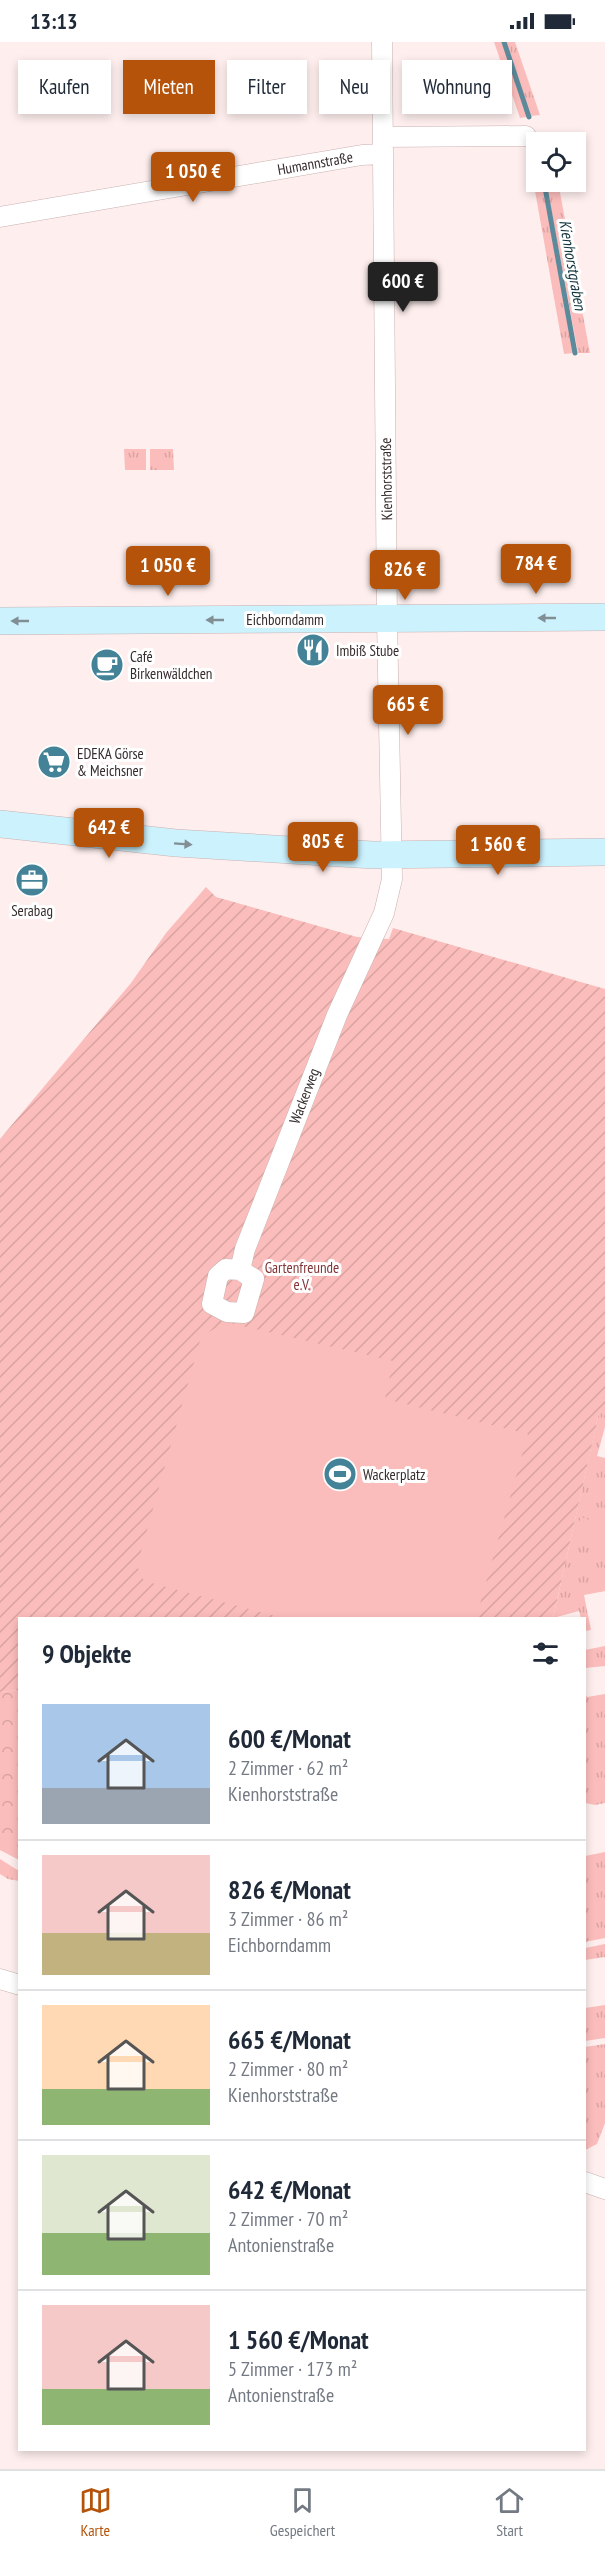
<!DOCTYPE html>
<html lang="de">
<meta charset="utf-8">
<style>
body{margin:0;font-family:"PT Sans Narrow",sans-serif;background:#f2f2f3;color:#1f2937;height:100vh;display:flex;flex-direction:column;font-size:22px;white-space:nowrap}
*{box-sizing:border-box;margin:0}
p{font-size:20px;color:#747a83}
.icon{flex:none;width:33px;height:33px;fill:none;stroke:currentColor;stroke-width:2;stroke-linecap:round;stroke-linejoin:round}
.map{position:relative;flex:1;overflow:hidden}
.sheet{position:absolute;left:18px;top:1575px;width:568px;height:834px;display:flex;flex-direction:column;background:#fff;border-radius:0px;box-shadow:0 3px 9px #0003}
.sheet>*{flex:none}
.banner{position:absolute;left:18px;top:18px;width:570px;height:54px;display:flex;gap:12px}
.buttons{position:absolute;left:526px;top:90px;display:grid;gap:12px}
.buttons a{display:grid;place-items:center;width:60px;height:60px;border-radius:0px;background:#fff;box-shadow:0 3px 9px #0003;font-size:30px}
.price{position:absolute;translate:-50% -51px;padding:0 14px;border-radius:6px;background:#b45309;color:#fff;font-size:20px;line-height:39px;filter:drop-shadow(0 2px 3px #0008)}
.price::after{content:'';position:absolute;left:50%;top:36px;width:18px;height:14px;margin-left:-9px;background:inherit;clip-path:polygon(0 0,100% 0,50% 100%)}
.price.on{background:#222;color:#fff}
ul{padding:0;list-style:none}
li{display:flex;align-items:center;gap:18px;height:150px;padding:0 24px}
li+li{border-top:2px solid #e0e1e3}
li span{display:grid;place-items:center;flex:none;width:168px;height:120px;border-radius:0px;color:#555}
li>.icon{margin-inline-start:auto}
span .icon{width:72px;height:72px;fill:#fffc;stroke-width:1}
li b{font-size:26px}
h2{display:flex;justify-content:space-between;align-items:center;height:72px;padding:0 24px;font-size:26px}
.chip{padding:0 21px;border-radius:0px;background:#fff;box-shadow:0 3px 9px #0003;font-size:21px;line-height:54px}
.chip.on{background:#b45309;color:#fff}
.status{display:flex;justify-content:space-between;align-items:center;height:42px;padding:0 30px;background:#fff;direction:ltr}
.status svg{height:16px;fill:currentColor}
.menu{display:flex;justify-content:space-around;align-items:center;height:84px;border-top:2px solid #e0e1e3;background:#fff;font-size:16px;color:#747a83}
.menu a{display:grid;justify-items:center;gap:3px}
.menu .on{color:#b45309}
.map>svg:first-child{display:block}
.grass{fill:url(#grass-tufts)}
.park{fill:url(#park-crowns)}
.garden{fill:url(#garden-furrows)}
.pitch{fill:#fbbdbb}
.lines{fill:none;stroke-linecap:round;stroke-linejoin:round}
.stream{stroke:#5c8a9b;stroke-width:5}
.minor-casing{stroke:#cab1b0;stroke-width:21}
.secondary-casing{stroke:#cab1b0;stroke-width:28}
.minor{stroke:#fff;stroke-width:20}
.secondary{stroke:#ccf2fe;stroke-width:27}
.oneway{fill:#818f95}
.labels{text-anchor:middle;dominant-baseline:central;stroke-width:6;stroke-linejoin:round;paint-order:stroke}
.street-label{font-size:15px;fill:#362c2c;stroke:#fff}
.poi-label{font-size:15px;fill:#362c2c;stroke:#fff;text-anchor:start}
.park-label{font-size:15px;fill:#823537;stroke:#fff}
.water-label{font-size:16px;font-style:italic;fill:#12333e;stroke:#fff}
</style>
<div class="status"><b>13:13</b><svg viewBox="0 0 49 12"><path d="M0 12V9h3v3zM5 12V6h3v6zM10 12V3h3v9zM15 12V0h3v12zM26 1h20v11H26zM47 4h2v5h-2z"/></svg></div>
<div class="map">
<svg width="605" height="2427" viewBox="0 0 605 2427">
<defs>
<pattern id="grass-tufts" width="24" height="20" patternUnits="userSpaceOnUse" patternTransform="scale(1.5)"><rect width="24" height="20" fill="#fbbdbb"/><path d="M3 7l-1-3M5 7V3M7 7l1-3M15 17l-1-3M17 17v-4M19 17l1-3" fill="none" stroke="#d8a3a1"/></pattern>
<pattern id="park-crowns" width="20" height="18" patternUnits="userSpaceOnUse" patternTransform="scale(1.5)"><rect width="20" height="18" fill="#fbbdbb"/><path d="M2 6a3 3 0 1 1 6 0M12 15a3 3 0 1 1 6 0" fill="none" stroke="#d8a3a1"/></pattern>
<pattern id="garden-furrows" width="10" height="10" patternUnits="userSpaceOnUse" patternTransform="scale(1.5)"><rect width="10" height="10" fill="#fbbdbb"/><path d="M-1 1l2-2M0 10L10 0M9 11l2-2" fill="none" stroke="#d8a3a1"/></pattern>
</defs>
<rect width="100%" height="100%" fill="#feefee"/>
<!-- grass -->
<path class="grass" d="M494 0H502L527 75 520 76Z
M506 0H515L540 73 531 74Z
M535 101 537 140H542L573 311 564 312 527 104Z
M546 140H558L590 311H578Z
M124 407H146V428H125Z
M150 407H173L174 428H150Z
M599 1370 605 1372V1385L597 1414 605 1416V1549L584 1553 591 1588 585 1589V1576H581L579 1569 553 1576Z
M605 1604V1624L585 1626V1608Z
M585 1651 587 1655 605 1652V1761L595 1763 585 1761Z
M605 1810V1896L585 1900V1814Z
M0 1817 19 1829V1839L8 1837 0 1832Z
M605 1902V1915L585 1918V1906Z
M605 1963V1996L585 1999V1966Z
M605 2002V2081L597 2102 585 2108V2005Z"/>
<!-- park -->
<path class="park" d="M19 1648V1818L0 1808V1650Z"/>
<!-- garden -->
<path class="garden" d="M206 845 216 855 357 895 389 897 393 886 605 947V1372L599 1371 553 1576H20L19 1648 0 1650V1097L131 941 166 891Z"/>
<!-- pitch -->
<path class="pitch" d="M225 1280 393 1319 385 1357 528 1392 476 1576H283L144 1539 137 1524 201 1295Z
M581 1475 605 1484V1502L603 1509 573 1497Z"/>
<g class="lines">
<!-- stream -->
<path class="stream" d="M504 0 529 75
M544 140 575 311"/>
<defs>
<path id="minor" d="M383 95 526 94
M0 175 362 113 383 112
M226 1227 240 1228 254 1237 244 1271 227 1270 212 1262 218 1234Z
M240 1228 245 1207 337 973 384 871 392 837 387 577 382 0
M0 1937 20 1943
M585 2140 605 2147"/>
<path id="secondary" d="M0 579 605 575
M0 782 176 801 373 813 605 810"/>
</defs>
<!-- minor casing -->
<use href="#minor" class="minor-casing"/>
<!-- secondary casing -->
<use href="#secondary" class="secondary-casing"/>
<!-- minor -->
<use href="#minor" class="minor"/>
<!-- secondary -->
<use href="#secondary" class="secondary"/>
</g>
<!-- one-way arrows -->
<defs><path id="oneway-solid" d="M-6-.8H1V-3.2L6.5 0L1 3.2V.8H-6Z" transform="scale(1.5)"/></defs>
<g class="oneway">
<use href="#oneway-solid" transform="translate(547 576) rotate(180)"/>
<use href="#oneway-solid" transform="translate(215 578) rotate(180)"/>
<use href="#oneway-solid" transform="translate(20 579) rotate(180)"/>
<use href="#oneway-solid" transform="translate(183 802) rotate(4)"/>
</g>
<!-- icons -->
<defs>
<symbol id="restaurant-disc" viewBox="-11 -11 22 22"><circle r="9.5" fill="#438297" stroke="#fff"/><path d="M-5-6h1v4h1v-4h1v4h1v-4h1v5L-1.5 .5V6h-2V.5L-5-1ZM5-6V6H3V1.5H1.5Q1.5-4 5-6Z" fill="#fff"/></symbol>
<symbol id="cafe-disc" viewBox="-11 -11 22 22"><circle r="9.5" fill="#438297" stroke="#fff"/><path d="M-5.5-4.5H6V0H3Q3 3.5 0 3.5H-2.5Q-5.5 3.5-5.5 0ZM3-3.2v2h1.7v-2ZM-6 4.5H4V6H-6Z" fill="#fff"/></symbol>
<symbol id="supermarket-disc" viewBox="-11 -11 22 22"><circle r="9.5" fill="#438297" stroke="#fff"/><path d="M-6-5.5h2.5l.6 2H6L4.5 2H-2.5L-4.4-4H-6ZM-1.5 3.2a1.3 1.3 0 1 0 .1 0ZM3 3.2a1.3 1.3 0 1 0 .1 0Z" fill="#fff"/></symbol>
<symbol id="office-disc" viewBox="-11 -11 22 22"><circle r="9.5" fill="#438297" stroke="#fff"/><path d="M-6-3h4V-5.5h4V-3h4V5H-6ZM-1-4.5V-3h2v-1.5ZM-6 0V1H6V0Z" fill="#fff"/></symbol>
<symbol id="stadium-disc" viewBox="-11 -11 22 22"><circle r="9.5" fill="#438297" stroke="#fff"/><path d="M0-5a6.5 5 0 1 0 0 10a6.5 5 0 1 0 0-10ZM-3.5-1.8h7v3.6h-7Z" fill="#fff"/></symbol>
</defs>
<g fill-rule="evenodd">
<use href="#restaurant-disc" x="294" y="589" width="38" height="38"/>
<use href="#cafe-disc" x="88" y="604" width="38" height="38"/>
<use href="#supermarket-disc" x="35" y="701" width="38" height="38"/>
<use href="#office-disc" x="13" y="819" width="38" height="38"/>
<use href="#stadium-disc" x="321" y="1413" width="38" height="38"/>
</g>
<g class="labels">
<!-- street labels -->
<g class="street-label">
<text transform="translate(315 121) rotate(-10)">Humannstraße</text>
<text transform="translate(386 437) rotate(-91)">Kienhorststraße</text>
<text x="285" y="577">Eichborndamm</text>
<text transform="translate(304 1054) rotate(-69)">Wackerweg</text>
</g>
<!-- poi labels -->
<g class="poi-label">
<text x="336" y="608">Imbiß Stube</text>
<text x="130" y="614">Café<tspan x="130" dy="17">Birkenwäldchen</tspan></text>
<text x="77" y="711">EDEKA Görse<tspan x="77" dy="17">&amp; Meichsner</tspan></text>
<text x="32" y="868" text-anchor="middle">Serabag</text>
<text x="363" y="1432">Wackerplatz</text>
</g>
<!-- park labels -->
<g class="park-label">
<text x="302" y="1225">Gartenfreunde<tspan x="302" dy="17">e.V.</tspan></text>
</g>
<!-- water labels -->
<g class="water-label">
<text transform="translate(573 223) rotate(80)">Kienhorstgraben</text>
</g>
</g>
</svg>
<div class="buttons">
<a><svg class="icon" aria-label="locate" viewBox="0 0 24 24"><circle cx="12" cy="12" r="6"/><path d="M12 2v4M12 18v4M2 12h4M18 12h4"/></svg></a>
</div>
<b class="price" style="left:193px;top:161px">1 050 €</b>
<b class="price on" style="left:403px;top:271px">600 €</b>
<b class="price" style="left:536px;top:553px">784 €</b>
<b class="price" style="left:168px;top:555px">1 050 €</b>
<b class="price" style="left:405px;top:559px">826 €</b>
<b class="price" style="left:408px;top:694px">665 €</b>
<b class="price" style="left:109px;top:817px">642 €</b>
<b class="price" style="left:323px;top:831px">805 €</b>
<b class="price" style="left:498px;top:834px">1 560 €</b>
<div class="banner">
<a class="chip">Kaufen</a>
<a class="chip on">Mieten</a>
<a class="chip">Filter</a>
<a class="chip">Neu</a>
<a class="chip">Wohnung</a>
</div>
<section class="sheet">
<h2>9 Objekte<svg class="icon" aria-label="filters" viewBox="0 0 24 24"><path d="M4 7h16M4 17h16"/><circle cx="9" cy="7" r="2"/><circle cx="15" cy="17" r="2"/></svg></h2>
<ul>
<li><span style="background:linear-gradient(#a9c7e8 70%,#9aa5b1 0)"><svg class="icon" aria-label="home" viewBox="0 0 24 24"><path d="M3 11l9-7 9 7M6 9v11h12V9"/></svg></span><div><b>600 €/Monat</b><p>2 Zimmer · 62 m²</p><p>Kienhorststraße</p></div></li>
<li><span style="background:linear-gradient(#f6c9c9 65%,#c2b280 0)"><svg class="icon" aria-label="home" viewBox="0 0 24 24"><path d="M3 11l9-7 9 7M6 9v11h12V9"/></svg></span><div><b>826 €/Monat</b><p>3 Zimmer · 86 m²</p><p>Eichborndamm</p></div></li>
<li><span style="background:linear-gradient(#ffd9b3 70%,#8fb573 0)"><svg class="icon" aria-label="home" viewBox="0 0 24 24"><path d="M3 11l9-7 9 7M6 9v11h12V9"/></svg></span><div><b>665 €/Monat</b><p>2 Zimmer · 80 m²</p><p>Kienhorststraße</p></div></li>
<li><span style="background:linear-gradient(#dfe7d0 65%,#8fb573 0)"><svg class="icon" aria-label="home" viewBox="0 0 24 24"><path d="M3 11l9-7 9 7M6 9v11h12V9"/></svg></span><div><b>642 €/Monat</b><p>2 Zimmer · 70 m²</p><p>Antonienstraße</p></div></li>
<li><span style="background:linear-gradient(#f6c9c9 70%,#8fb573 0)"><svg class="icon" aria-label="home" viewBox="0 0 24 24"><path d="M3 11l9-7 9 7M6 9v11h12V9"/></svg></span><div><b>1 560 €/Monat</b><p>5 Zimmer · 173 m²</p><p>Antonienstraße</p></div></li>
</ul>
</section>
</div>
<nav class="menu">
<a class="on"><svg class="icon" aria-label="map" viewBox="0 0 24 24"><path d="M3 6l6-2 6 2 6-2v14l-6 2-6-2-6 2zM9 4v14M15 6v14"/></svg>Karte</a>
<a><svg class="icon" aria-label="saved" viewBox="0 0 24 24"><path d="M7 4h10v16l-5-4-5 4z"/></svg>Gespeichert</a>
<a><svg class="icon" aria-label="home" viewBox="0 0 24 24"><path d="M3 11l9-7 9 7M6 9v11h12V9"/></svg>Start</a>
</nav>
